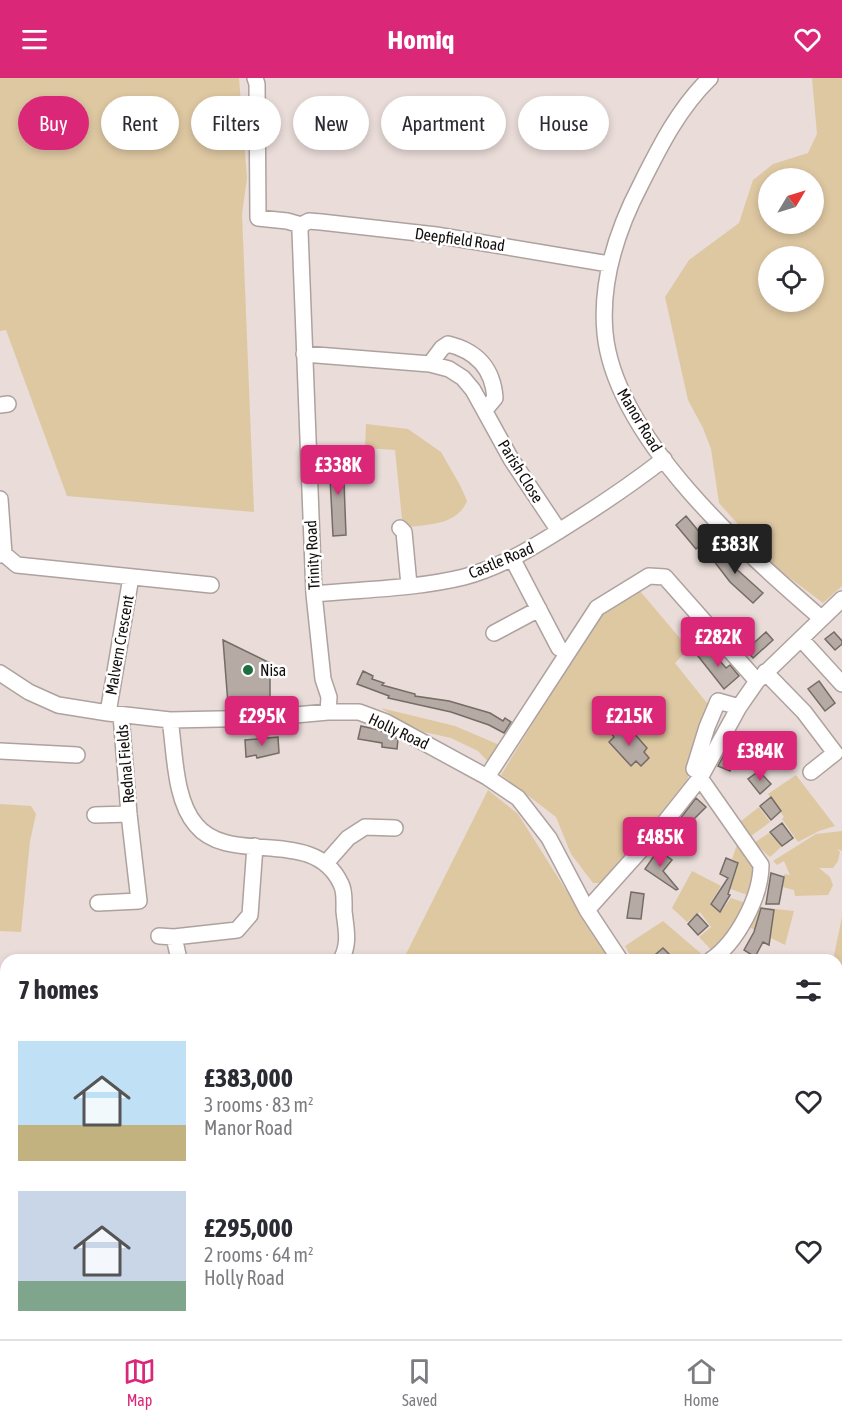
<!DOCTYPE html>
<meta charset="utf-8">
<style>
body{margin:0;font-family:"Asap Condensed",sans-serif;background:#f2f2f3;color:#2b2b33;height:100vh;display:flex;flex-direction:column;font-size:22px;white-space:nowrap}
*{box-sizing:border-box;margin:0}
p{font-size:20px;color:#7c7c81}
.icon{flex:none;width:33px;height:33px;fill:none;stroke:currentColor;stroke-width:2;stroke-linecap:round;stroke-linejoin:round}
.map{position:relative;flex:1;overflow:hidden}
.side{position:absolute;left:0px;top:876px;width:843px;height:386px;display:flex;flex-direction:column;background:#fff;border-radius:18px 18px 0 0;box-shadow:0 3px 9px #0003}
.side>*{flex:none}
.banner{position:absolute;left:18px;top:18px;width:807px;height:54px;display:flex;gap:12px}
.needle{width:39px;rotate:52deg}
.controls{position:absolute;left:758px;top:90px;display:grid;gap:12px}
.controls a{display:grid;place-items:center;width:66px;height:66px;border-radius:50%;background:#fff;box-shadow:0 3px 9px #0003;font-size:30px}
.price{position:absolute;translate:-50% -51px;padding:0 14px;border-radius:6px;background:#db2777;color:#fff;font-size:20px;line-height:39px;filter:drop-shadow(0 2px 3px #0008)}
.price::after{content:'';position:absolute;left:50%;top:36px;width:18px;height:14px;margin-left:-9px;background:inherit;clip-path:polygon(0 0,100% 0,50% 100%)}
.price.selected{background:#222;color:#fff}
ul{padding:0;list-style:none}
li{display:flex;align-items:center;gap:18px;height:150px;padding:0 18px}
li span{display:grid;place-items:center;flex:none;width:168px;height:120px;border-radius:0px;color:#555}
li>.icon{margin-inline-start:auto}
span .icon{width:72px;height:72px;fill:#fffc;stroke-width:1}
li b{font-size:26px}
h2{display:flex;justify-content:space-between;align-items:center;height:72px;padding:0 18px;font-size:26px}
.pill{padding:0 21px;border-radius:27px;background:#fff;box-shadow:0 3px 9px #0003;font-size:21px;line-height:54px}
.pill.selected{background:#db2777;color:#fff}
header{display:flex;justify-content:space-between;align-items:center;height:78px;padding:0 18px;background:#db2777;color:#fff;font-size:27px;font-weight:700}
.tabs{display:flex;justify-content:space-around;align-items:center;height:84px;border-top:2px solid #e1e1e2;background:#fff;font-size:16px;color:#7c7c81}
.tabs a{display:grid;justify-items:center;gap:3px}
.tabs .selected{color:#db2777}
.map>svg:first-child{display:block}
.green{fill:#dec8a2;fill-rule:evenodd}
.water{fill:#ce8fb2}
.building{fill:#b5aba4;stroke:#756c65;stroke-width:1.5}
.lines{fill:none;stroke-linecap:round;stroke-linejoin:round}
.minor-casing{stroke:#aea29f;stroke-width:18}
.minor{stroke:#fff;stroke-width:15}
.poi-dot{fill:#1f6e3f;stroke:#fff;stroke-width:2}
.labels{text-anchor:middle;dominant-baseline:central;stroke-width:5;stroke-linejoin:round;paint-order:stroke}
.street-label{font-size:16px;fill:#120e0d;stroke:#fff}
.poi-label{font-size:16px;fill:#120e0d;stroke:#fff;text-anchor:start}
</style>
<header><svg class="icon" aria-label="menu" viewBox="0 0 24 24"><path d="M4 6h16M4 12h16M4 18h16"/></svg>Homiq<svg class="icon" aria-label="heart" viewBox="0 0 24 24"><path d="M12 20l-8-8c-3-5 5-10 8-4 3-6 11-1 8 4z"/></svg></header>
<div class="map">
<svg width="842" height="1261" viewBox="0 0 842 1261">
<rect width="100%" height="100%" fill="#e9dcd9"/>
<!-- green -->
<path class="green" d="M0 0H239L247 100 242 136 254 434 67 418 6 252 0 253Z
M812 0H842V508L823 525 778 491 719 425 711 371 703 350 688 322 665 219 689 182 739 145 753 102 773 86 808 75 817 56ZM768 100H813V146H768ZM768 178H813V224H768Z
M366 346 408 351 441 374 461 409 467 423C457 448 427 446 403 450L395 372 365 370Z
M640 513 689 571 675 585 711 630 691 674 687 708 606 805H593L571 776 556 739 501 697 601 534Z
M381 630 455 648 502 668 493 689 478 673 451 660 424 654 396 640Z
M796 697 835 748 819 753 798 764 782 741 784 739 768 716Z
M488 712 518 736 610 882H403Z
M0 726 31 728 36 736 30 763 21 854 0 853Z
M759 729 770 744 751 758 740 744Z
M842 753V773L837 771 840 774 838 783 833 790H819L830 799 833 807 828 817 795 818 794 812 783 809 784 796 790 797 784 783 777 787 773 783 816 756Z
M769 755 782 768 770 779 754 765Z
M738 764 754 786 753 819 725 809 728 801 733 802 739 785 732 781Z
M692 793 721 808 710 826 720 835 731 820 749 826 714 875 699 859 711 849 700 834 687 844 672 830Z
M758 829 794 833 785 867 745 847Z
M842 839V983L837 980V882H833Z
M663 843 705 879 700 882H633L625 868Z
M6 1020V1256H526L520 1261H0V1021Z
M837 1106 842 1113V1261H793L788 1256H837Z"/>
<!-- water -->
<path class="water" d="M0 1073H6V1171H0Z"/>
<!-- building -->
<path class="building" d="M343 378 346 457 333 458 329 379Z
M686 438 706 462 696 471 676 447Z
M715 467 733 488 763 515 753 525 730 504 707 474Z
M766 554 773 562 753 580 746 572Z
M834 554 842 563V566L835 572 825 561Z
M223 562 270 585V626H228Z
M708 569 726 590 730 587 739 598 724 611 698 578Z
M363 593 373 598 372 601 384 605 382 607 415 616V618L449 623 490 635 503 643 505 640 511 644 504 655 489 647 451 634 388 620 389 618 357 606Z
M819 603 835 625 825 633 808 611Z
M361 648 379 652 398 661 397 671 382 669V665L358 661Z
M617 648 626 658 632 653 647 670 644 674 649 680 641 688 636 683 631 688 609 664 614 659 610 654Z
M278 659 279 675 257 680 256 677 246 679 245 662Z
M726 673 735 678 730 693 718 688Z
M759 693 771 706 760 716 748 701Z
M771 719 781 733 771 742 760 728Z
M696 720 706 729 687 748 680 741Z
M782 745 793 760 782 768 770 754Z
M658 772 672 782 663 793 678 811 676 812 645 791Z
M726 780 738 785 728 816 730 817 720 834 711 826 728 800 720 796Z
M771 795 784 799 779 826H766Z
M631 814 644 816 641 841 627 840Z
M761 830 774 832 769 867 763 864 755 879 744 872 754 854Z
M697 836 708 848 698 857 688 846Z
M663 870 675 882H649Z"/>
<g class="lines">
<defs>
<path id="minor" d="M255 0 257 6 258 140 287 143 301 147
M710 0C679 30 660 68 641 106 617 152 600 202 605 255 615 360 745 474 821 540
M304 276 430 286 449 291 463 300 473 312 511 381 559 453
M430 286 442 270 448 266C477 273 493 291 495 320L485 332
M0 327 8 326
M0 421 4 476
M400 450 404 454 409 507
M0 477 4 476 17 487 211 507
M512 480 559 570
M314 516C363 511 415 511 464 499 502 489 537 467 570 446 602 426 633 405 664 381
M494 555 539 531
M801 561 842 606
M765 594 804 634 835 675 811 694
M0 595 29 614 58 627 108 635 170 642 262 640 328 634H359L386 644 487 699 518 720 549 760 587 832 620 882
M328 634 329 619 323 601 314 516 300 153 301 147 309 143 321 144 436 157 609 186
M108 635 131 499
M170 642C175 673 174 722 196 747 230 789 314 747 341 806 345 813 344 825 344 833 346 852 350 865 341 882
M0 673 77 677
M704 692 694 691 707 649 718 623 739 629
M487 699 597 530 649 498 665 499 757 603
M700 700 761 787C761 819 737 864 711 882
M95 737 129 736
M326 785 348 760 365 749 395 750
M98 825 139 823 129 736 121 637
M587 832 657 754 700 700 739 629 757 603 842 521
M159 858 174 859 237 852 250 837 255 768
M174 859 178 877
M0 959 6 957
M837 1091 842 1097
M693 1261 707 1256"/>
</defs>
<!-- minor casing -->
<use href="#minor" class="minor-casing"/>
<!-- minor -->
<use href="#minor" class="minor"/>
</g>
<!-- markers -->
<circle class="poi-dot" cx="248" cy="592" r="6"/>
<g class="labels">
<!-- street labels -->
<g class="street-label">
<text transform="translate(460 161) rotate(8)">Deepfield Road</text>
<text transform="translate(640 342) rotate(59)">Manor Road</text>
<text transform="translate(521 393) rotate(58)">Parish Close</text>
<text transform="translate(312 477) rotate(-93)">Trinity Road</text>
<text transform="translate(501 482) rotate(-23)">Castle Road</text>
<text transform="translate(119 567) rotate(-80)">Malvern Crescent</text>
<text transform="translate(399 653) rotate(25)">Holly Road</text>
<text transform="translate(125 686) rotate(-95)">Rednal Fields</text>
</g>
<!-- poi labels -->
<g class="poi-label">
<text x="260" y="592">Nisa</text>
</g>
</g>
</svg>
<div class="controls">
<a><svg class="needle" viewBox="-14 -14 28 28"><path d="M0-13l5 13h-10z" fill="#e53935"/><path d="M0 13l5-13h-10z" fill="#7c7c81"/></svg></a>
<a><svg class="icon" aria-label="locate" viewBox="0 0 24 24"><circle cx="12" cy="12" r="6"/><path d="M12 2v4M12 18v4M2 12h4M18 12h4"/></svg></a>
</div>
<b class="price" style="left:338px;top:418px">£338K</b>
<b class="price selected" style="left:735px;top:497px">£383K</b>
<b class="price" style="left:718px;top:590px">£282K</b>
<b class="price" style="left:262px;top:669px">£295K</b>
<b class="price" style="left:629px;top:669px">£215K</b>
<b class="price" style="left:760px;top:704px">£384K</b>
<b class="price" style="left:660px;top:790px">£485K</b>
<div class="banner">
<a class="pill selected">Buy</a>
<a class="pill">Rent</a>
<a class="pill">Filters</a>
<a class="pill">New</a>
<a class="pill">Apartment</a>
<a class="pill">House</a>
</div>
<section class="side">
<h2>7 homes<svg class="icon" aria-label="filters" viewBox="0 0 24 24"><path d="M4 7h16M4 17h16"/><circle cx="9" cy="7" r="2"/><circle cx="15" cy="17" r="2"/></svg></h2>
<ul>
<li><span style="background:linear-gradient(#bfe0f5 70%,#c2b280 0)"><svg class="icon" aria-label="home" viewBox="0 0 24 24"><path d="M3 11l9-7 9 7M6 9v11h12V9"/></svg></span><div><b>£383,000</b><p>3 rooms · 83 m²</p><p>Manor Road</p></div><svg class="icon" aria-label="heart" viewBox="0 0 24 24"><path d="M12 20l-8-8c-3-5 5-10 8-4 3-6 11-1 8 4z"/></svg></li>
<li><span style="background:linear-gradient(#c9d6e8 75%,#7fa58c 0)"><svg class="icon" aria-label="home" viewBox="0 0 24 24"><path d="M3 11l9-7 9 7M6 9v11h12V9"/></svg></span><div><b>£295,000</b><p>2 rooms · 64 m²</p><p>Holly Road</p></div><svg class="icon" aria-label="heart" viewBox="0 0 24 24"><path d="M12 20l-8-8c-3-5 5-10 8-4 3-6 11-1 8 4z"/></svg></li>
</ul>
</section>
</div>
<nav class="tabs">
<a class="selected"><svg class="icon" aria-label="map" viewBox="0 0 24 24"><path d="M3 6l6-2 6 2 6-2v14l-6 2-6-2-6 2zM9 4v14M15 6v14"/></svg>Map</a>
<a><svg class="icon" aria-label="saved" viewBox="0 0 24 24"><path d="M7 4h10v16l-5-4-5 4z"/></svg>Saved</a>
<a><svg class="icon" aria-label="home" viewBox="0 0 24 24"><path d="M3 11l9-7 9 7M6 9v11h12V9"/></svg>Home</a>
</nav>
